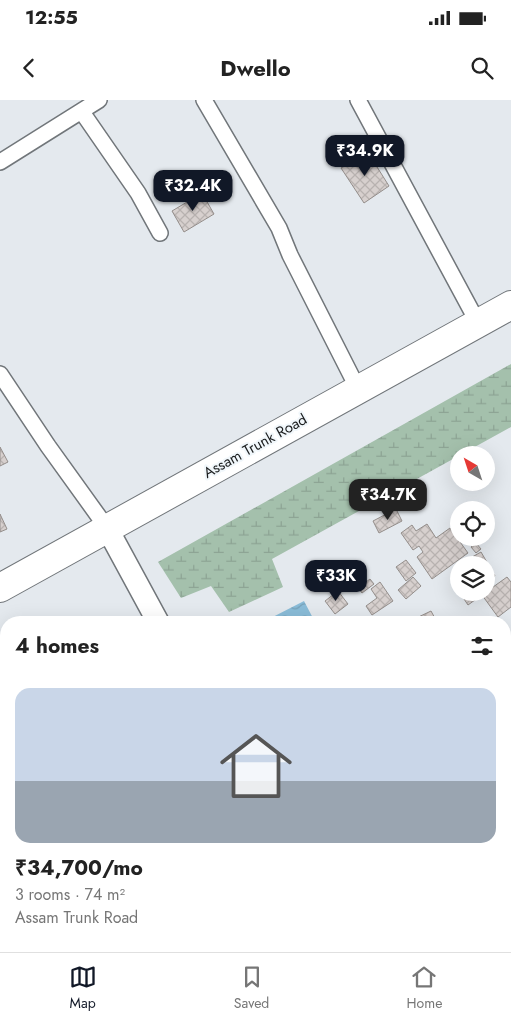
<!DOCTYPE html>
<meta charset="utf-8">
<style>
body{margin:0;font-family:Jost,sans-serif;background:#f2f2f2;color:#222;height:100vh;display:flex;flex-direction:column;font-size:19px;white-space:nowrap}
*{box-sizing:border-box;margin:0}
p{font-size:16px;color:#767676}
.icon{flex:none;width:28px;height:28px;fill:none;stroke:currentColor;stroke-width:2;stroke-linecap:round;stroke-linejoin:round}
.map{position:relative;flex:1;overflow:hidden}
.side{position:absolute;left:0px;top:516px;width:511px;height:336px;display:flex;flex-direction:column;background:#fff;border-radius:20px 20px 0 0;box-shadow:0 5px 20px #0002}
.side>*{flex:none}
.needle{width:32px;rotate:321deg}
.buttons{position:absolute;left:450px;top:346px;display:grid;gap:10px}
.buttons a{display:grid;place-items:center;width:45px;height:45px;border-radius:50%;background:#fff;box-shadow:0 5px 20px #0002;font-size:25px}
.price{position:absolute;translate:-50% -42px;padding:0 11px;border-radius:10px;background:#111827;color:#fff;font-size:16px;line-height:32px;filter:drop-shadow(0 1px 2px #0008)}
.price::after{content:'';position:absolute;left:50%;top:30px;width:15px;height:11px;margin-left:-8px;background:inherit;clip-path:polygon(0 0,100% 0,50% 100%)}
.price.current{background:#222;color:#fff}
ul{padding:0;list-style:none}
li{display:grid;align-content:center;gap:10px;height:265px;padding:0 15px}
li+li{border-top:1px solid #e0e0e0}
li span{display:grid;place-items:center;height:155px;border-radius:15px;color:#555}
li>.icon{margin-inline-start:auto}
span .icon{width:90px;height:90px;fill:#fffc;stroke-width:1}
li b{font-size:21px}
h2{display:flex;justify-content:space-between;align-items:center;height:60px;padding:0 15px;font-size:21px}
.status{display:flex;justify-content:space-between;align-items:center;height:35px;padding:0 25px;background:#fff;direction:ltr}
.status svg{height:14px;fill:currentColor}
header{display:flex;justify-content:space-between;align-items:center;height:65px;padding:0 15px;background:#fff;font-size:22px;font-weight:700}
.dock{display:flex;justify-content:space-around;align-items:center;height:70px;border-top:1px solid #e0e0e0;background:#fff;font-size:14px;color:#767676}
.dock a{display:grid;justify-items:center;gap:2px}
.dock .current{color:#111827}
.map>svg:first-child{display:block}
.wetland{fill:url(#wetland-marsh)}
.water{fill:url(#water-waves)}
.building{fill:url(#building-cross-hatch);stroke:#948e8b}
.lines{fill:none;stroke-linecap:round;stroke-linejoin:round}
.street-casing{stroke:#71767a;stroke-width:18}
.secondary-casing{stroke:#71767a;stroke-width:24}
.highway-casing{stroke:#71767a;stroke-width:30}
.street{stroke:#fff;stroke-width:15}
.secondary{stroke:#fff;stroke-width:21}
.highway{stroke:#fff;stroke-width:28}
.labels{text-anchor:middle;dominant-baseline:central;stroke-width:4;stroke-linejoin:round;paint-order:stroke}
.street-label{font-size:15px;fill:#1a1c1d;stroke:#f1f7fb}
</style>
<div class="status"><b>12:55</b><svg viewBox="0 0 49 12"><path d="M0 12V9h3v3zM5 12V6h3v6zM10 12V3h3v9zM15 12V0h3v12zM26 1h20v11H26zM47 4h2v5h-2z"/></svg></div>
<header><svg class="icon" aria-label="back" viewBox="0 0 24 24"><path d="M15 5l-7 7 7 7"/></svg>Dwello<svg class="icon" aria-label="search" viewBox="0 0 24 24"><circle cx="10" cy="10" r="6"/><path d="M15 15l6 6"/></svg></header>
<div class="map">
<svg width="511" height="852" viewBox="0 0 511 852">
<defs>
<pattern id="wetland-marsh" width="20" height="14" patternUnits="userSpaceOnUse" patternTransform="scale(1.25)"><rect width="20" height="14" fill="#a4c0ac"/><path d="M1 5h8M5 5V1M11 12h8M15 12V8" fill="none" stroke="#8da494"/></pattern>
<pattern id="water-waves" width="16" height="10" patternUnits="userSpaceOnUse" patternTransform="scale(1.25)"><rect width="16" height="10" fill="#8abcd8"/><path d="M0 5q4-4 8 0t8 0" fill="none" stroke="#76a1b9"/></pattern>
<pattern id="building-cross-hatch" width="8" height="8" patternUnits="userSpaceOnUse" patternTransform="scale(1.25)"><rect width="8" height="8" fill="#d7d0ce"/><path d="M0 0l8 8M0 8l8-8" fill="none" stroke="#b8b2b0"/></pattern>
</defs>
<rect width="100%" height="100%" fill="#e4e9ee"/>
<!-- wetland -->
<path class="wetland" d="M511 264V327L272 459 283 487 229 512 211 486 181 498 158 462Z"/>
<!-- water -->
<path class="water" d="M304 501 315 522H263Z
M363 846H490L493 852H366Z"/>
<!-- building -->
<path class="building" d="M367 51 389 86 364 103 341 68Z
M202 93 214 114 184 132 172 111Z
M0 347 8 362 0 366Z
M396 409 402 421 379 433 373 421Z
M0 414 7 429 0 432Z
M427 424 436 438 450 428 468 453 432 479 417 457 423 452 419 446 413 450 401 433 412 425 416 431Z
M476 443 481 449 476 453 471 447Z
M481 452 495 476 486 481V465H468L465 461Z
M406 460 416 473 406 481 396 467Z
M413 477 421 486 406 499 398 490Z
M507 477 511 482V507L498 517 482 495Z
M370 479 374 484 362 493 358 488Z
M380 482 393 501 372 515 366 506 377 498 371 489Z
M338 491 348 504 335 514 325 501Z
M473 492H486L468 505 464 499Z
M431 511 437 522H408Z
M127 517 130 522H119Z
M6 586V629L0 617V589Z
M0 624 6 635V676L0 680Z
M1 689 6 700V742L3 744 0 738Z
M0 785 6 796V806L0 809Z
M6 814V846L36 847 26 852H0V817Z
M81 846H85L88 852H69Z
M149 846 154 852H139Z
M214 846H227L229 852H202Z"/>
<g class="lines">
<defs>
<path id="street" d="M204 0 279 128 290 155 358 289
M358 0 478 223
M82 12 138 93 160 133
M0 62 99 0
M0 274 48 346 107 428
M0 746 6 759
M53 846 57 852"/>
<path id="secondary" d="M107 428 158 522
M337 846 341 852"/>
<path id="highway" d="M0 488 511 205"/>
</defs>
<!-- street casing -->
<use href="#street" class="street-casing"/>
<!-- secondary casing -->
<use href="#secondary" class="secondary-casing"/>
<!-- highway casing -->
<use href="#highway" class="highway-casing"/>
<!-- street -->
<use href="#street" class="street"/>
<!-- secondary -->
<use href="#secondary" class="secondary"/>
<!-- highway -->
<use href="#highway" class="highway"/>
</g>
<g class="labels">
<!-- street labels -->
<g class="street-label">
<text transform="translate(255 346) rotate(-29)">Assam Trunk Road</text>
</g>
</g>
</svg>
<div class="buttons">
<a><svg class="needle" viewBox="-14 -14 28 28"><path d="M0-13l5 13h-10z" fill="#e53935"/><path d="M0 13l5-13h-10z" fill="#767676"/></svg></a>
<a><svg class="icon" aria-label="locate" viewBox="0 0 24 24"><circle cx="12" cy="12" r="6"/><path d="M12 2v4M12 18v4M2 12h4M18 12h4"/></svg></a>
<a><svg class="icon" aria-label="layers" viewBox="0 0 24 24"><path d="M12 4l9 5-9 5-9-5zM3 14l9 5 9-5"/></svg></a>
</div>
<b class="price" style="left:365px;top:77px">₹34.9K</b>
<b class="price" style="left:193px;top:112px">₹32.4K</b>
<b class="price current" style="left:388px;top:421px">₹34.7K</b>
<b class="price" style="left:336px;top:502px">₹33K</b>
<section class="side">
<h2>4 homes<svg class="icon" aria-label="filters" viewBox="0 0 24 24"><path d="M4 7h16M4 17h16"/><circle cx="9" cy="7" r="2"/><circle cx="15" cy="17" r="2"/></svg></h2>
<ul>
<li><span style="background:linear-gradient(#c9d6e8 60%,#9aa5b1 0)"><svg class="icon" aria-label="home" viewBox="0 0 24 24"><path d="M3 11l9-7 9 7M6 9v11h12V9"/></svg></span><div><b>₹34,700/mo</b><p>3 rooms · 74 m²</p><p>Assam Trunk Road</p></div></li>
</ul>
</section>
</div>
<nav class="dock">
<a class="current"><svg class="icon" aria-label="map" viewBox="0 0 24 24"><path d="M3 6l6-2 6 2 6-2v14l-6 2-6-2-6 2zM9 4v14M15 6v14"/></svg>Map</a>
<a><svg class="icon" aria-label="saved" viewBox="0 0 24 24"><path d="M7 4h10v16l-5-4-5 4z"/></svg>Saved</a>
<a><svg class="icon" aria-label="home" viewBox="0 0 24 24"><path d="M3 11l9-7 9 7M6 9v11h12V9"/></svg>Home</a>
</nav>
